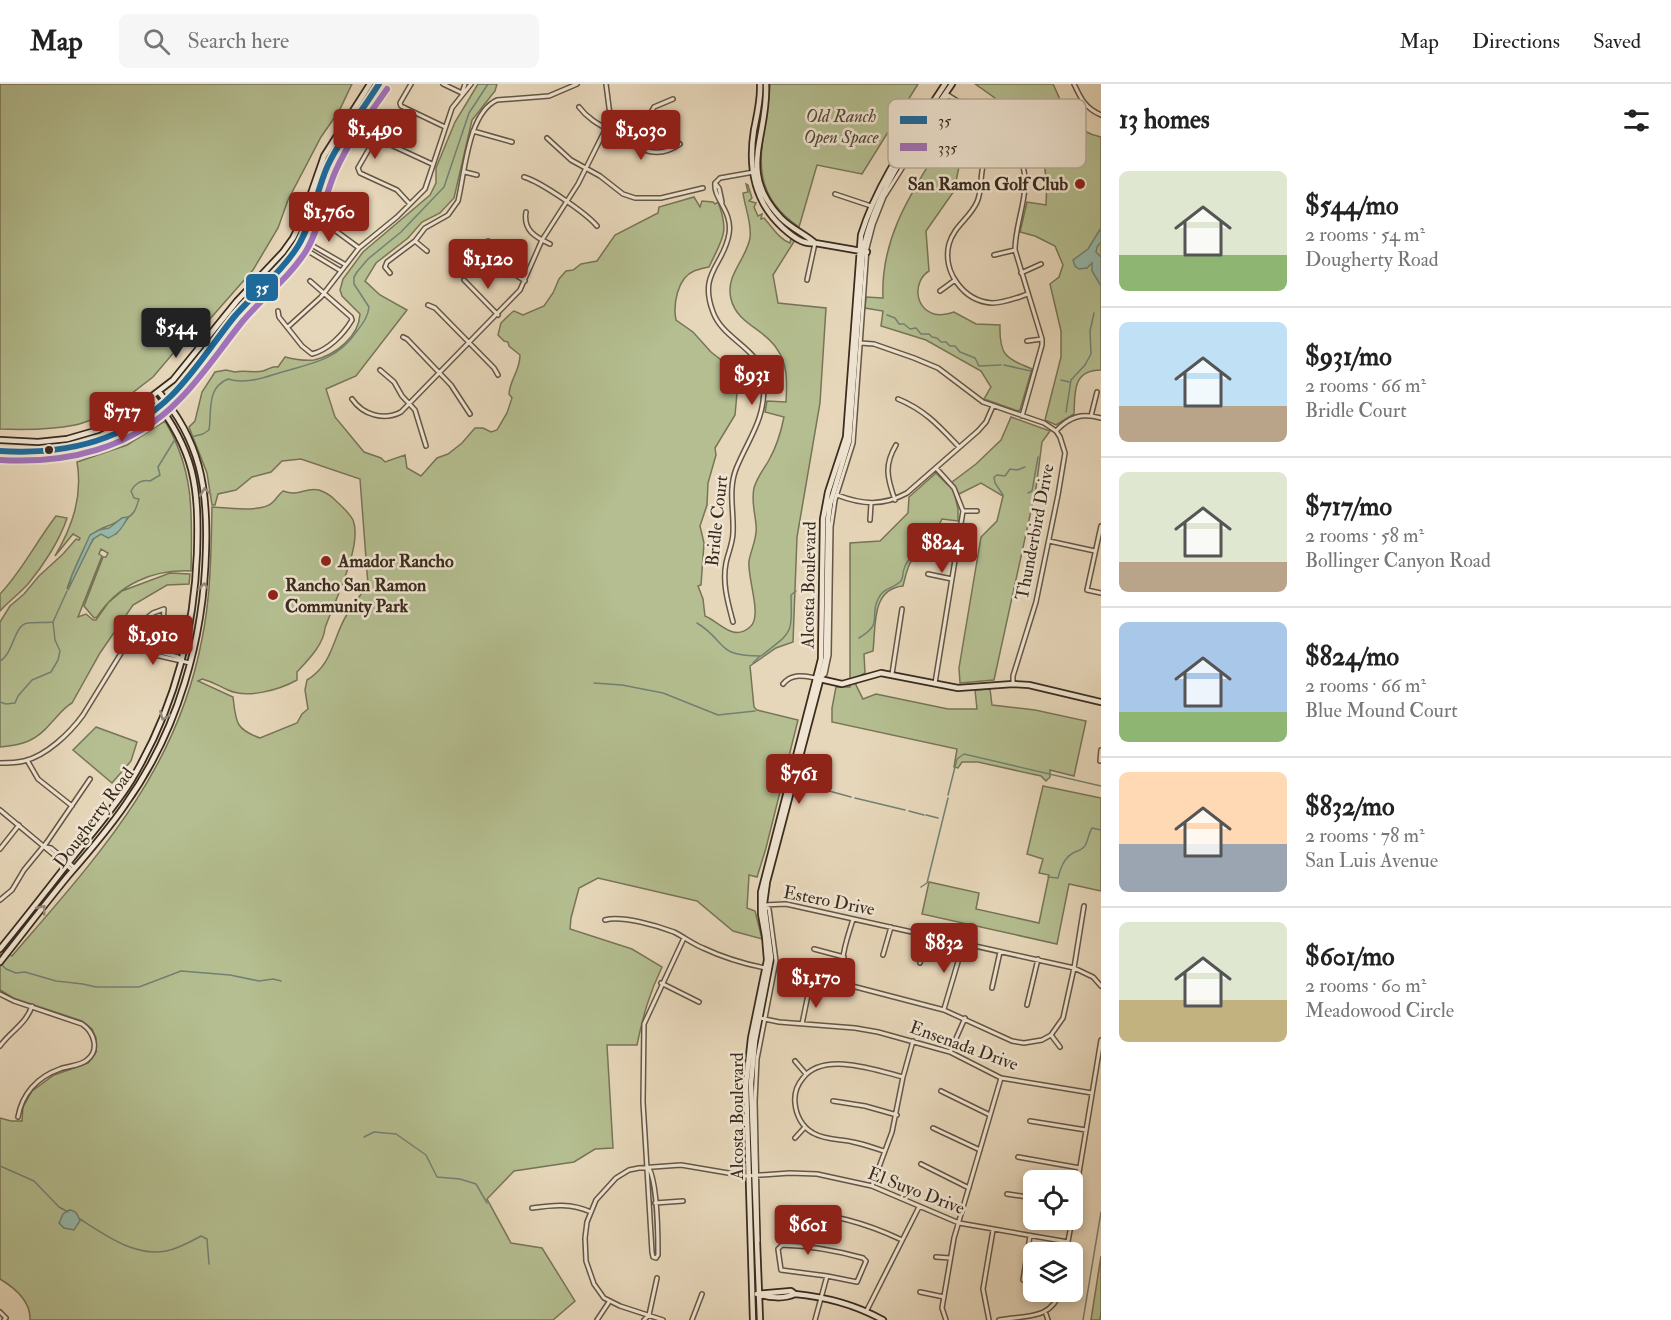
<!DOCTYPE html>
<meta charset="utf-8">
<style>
body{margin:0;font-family:"IM FELL Double Pica",serif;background:#f6f6f6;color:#222;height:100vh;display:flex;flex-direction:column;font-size:22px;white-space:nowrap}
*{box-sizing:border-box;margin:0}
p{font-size:20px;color:#767676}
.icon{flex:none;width:33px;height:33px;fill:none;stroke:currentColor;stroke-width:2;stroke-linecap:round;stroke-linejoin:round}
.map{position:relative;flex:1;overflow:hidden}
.sheet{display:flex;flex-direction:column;background:#fff;width:570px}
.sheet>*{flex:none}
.fabs{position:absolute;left:1023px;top:1086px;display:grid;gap:12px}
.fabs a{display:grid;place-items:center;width:60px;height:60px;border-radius:9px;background:#fff;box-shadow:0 3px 9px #0003;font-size:30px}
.price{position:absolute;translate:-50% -51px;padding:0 14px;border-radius:6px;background:#8f2418;color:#fff;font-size:20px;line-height:39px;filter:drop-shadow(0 2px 3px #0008)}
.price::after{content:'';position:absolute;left:50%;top:36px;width:18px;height:14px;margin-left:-9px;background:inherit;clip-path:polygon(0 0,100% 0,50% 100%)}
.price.active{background:#222;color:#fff}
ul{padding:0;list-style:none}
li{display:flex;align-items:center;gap:18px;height:150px;padding:0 18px}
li+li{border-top:2px solid #e0e0e0}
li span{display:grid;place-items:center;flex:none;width:168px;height:120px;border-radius:9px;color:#555}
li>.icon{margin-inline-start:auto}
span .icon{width:72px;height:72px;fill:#fffc;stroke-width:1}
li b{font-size:26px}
h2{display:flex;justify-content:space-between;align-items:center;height:72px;padding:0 18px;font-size:26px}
header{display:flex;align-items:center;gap:36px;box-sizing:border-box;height:84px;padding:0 30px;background:#fff;border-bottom:2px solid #e0e0e0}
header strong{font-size:28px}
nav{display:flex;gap:33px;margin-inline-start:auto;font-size:21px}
.search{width:420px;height:54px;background:#f6f6f6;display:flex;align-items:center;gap:15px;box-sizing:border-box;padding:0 21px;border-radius:9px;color:#767676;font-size:22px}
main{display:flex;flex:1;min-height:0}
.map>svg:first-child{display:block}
.green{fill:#b4be90;stroke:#777457;stroke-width:1.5;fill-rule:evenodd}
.water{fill:#97baad;stroke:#728174;stroke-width:1.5}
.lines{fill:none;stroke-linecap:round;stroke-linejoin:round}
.stream{stroke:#728174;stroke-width:1.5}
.street-casing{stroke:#655645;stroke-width:6}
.secondary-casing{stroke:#3a2b1e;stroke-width:8}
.street{stroke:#efe5d2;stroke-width:3}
.secondary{stroke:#efe5d2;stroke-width:4.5}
.bus-1-casing{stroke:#efe5d2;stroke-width:10}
.bus-2-casing{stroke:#efe5d2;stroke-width:10}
.bus-1{stroke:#1e6b9b;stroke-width:6}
.bus-2{stroke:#a173ba;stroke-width:6}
.oneway{stroke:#948878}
.poi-dot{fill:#8f2418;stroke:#efe5d2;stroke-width:2}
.bus-dot{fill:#3a2b1e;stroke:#efe5d2;stroke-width:2}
.labels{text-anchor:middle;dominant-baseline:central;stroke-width:5;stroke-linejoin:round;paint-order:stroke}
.park-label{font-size:18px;font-style:italic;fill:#524835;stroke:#efe5d2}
.poi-label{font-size:18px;font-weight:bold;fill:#3a2b1e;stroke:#efe5d2;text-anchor:start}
.street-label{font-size:18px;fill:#3a2b1e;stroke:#efe5d2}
.key{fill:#efe5d2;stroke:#b9ad9c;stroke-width:1.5}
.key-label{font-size:16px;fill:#3a2b1e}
.line-badge{stroke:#efe5d2;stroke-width:2}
.badge-label{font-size:16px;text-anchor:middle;font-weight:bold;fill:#fff}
</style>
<header>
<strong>Map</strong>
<div class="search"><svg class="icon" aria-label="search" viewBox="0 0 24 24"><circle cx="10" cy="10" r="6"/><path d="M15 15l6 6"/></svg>Search here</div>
<nav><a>Map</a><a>Directions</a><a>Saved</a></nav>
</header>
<main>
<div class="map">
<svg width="1101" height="1236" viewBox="0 0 1101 1236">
<rect width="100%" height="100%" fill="#e7d7ba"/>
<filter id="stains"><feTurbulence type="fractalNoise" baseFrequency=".00333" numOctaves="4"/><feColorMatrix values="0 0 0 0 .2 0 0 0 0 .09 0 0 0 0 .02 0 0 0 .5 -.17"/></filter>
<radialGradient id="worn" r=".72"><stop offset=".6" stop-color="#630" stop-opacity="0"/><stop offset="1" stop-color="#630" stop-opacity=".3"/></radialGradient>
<!-- green -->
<path class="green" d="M0 0H352L339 27 321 53 288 116 278 144 253 186 202 244 181 260 153 293 131 310 136 319 110 333C101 330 86 339 75 341 50 346 25 346 0 345Z
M478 0H497L495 7 472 36 454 114 440 129 422 138 408 154 376 179 365 197 380 211 407 226 356 292 326 305 335 333 364 368 381 374 385 378 405 371 407 384 421 392 437 374 448 370 462 359 475 344H483L491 348 497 346 507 329 512 314 509 310C510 295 520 287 520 271L509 262 508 258 504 257 498 251 501 239C503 237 513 227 514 227L523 231 544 222 553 209 559 195 566 187 573 186 581 180 597 177 615 151 658 129 659 123 694 113 700 123 702 117 713 118 715 120 718 118C730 149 722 155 709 183 705 184 699 185 694 187 677 194 673 221 676 236L693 248 711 268 725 279 734 291 737 309 735 331 715 364 716 371 708 399 707 421 700 442 704 459 701 501 698 502 703 515 705 532C720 538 733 558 750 543 763 533 747 494 749 477 751 465 758 453 756 441 755 428 751 417 754 404 757 393 764 385 769 376 777 362 781 348 784 333L765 328 767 317 786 318C787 300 788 280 777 265 765 245 737 240 731 215 725 191 746 176 750 154 752 139 745 124 743 109L748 108 746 100 748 101 752 114 749 117 756 119 754 123 758 132 762 130 761 135 764 134C773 144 779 155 790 159L791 154 795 156 773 191 778 219 826 224 820 319 797 453 793 558 776 564 750 582 754 623 757 626 798 636 766 764 757 793 749 791 747 824 755 827 762 855 733 847 697 817 598 794 579 804 571 834 570 845 632 865 662 883C649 910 643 932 637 961H607L613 1064 595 1065 574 1078 514 1087 487 1115 511 1159 542 1164 575 1217 553 1236H30C31 1218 15 1204 0 1195V1034L11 1037H22L23 1023 32 1007 54 991 88 979 96 968V954L92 945 82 937 13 914 0 906V863L12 872C97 773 177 688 202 555 211 511 211 467 212 423 227 424 263 429 273 418 277 414 278 411 283 407 300 413 304 403 319 406 325 408 330 411 334 415 341 422 348 427 353 436 363 461 335 516 325 544 324 560 308 576 297 588V596C279 606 247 615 228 606 217 601 214 598 202 595L198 597 233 613C236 638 235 645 260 654L297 639 302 630 308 625 305 606 307 596C333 580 332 556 346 532 352 522 361 510 368 501L360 395 301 375 282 377 271 388 252 393 236 406 218 410 215 421H212L207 389 189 343 195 337 202 308 215 288 226 286 235 288C244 286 254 289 263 287 270 285 271 282 278 283L285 273C293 275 306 277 314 276 336 271 359 252 360 230L342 212 340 206 343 195 363 168 430 111 436 99V84L455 38Z
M770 0H918L862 90 817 81 799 143C740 103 767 56 770 0Z
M975 0H1053C1066 27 1067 45 1101 53V286C1072 286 1075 309 1074 330L1056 341 1045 336 1061 273V247L1050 200 1059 193 1063 181 1055 162 1035 152 1020 148 1027 118 1046 121C1050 55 1026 35 975 0Z
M972 30 982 37 961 73 954 107 926 147 929 187C913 197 914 224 934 230 941 232 948 230 954 228L976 240 1000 241C999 272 1006 274 1032 285L1020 326 1018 327 984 315 991 303 981 287 926 256 881 242 883 227 865 224 866 213 883 214C880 146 920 97 953 41L963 44Z
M1011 333 1050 347 1042 358 1036 404 994 596 960 599 959 584 981 453 997 437 1003 412 981 399 955 412 958 425V437L942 435 936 447 934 468C909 468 908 482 903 502 871 505 876 542 873 567L864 570 865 589 856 594V601L863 615 876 610 948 625H977L975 606 990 605 992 621 1035 626 1086 637 1074 692 1050 686V693L1046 697 1041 692 978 678H962L958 684 954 683 957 665 832 638V624L836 603H850V459L880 457 908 429 909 413 936 389 948 401 976 380 1001 356Z
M165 337C195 388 192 431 191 487 152 485 118 501 97 533L94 534 84 522 103 473H106L108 469 101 465 99 470 102 472 78 533 86 530 93 536H96L108 519 122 507 170 489 190 490 189 500 167 501 133 521 100 569 72 619C63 624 58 632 51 639 36 657 23 661 0 663V538L10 522 24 510 39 492 63 470 76 455 79 456 80 454 73 450 55 472C72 443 83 413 77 378L127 361ZM122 434H128L116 450C111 450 102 449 97 451 90 455 75 494 67 505 70 495 88 453 93 450 102 442 112 443 122 434Z
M56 432 67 434C60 456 43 482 28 500 19 510 9 517 0 527V510C22 487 36 458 56 432Z
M96 643 137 658 131 677 112 699 73 666Z
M1043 702 1101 714V807L1069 800 1057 860 922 830 929 798 979 809 976 825 1039 839 1049 791 1039 789 1043 775 1027 770Z
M1101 1172V1227L1100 1236H1091Z"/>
<!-- water -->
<path class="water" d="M1101 144V158L1097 163 1096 168 1101 173V202L1092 187V179L1087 184 1079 185 1075 182 1073 176 1088 165Z
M128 433C123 442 119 450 108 454L101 450 93 455 68 506 72 491 90 451 99 446 109 444 122 434Z
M69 1126C76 1126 78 1131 80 1137L74 1146 64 1144 59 1139 63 1130Z"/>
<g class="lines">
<!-- stream -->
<path class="stream" d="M887 231 895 234 899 240H904L910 245 916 244 921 250H929L932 253 937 254 941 258H946L950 262H955L960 268 975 274 979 282 1001 281
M1004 281 1031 287
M1061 296 1069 298
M1066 328 1071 296 1085 281 1091 270 1090 247 1094 229
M183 355 203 350 209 346C212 327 206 304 228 295 245 301 265 293 282 288 314 279 337 276 357 247 363 239 368 233 369 223L354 200V193L357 188 368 175 401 148 444 103 469 29 488 0
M1028 409 1032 407 1038 373
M1003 411 995 399 994 393 997 391 1005 392 1010 385 1017 386 1025 383
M127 434C136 429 136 423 139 415L134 414 131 407C135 400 141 395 150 397L160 391 158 383 174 357 178 356
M697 539C728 558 714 572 761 572 792 547 792 553 791 511L796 507
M859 554C884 539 869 534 878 515 882 505 893 504 900 498 904 494 902 490 904 485 907 474 917 468 926 462
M0 577C14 569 14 540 28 539 36 538 45 539 53 538L67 507
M753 579 760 572
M594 599 622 601 663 609 718 631 755 627
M0 618 6 620 15 619 18 612 32 596 51 588 58 576 60 567 55 556 53 538
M802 698 815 703
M818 704 851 713
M948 711 957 675 964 670 1101 702
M855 714 905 726
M909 727 924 731
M926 731 938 734
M1048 793 1058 794C1060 786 1063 775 1073 769 1077 767 1080 767 1084 763 1088 759 1088 750 1092 744L1101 746
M921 803 927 799 948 714
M1 880 6 885 16 889 25 888 56 897 83 900 96 903H139L181 887 230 891 259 897 273 895 281 897
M364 1053 374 1048 396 1050 426 1071 437 1093 460 1095 476 1100 487 1119
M0 1082 34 1097 59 1123 68 1128
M80 1135C105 1151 135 1173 166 1167 178 1165 190 1158 201 1152L207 1155 209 1180
M1083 1236 1101 1128"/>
<defs>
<path id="street" d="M411 0 400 19 401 22 445 43
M443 0 462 9
M1074 0C1081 15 1085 24 1101 31
M462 9 465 0
M948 11C983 34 1027 52 1025 102 1024 124 1015 144 1015 166L1042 255V261L1022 332
M579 23C588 35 600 41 612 48 635 61 653 79 680 60
M473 47 512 58
M547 54 571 76 600 92 623 110 635 114H661L703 104
M1013 60 983 82C980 94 982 107 977 118 970 134 954 142 949 160 942 187 963 217 992 219 1004 219 1016 214 1028 210
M633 62 654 23 673 15
M465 88 477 91
M524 93C541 98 586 129 597 142
M715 99C713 115 733 127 729 150 724 181 698 189 713 228 724 258 763 264 764 299 765 337 749 353 736 385 728 406 734 426 733 448 733 459 728 469 726 479 722 499 728 519 733 538
M715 99 720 94 754 88
M715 99 719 104 722 118
M835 110 871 122
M409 119 397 106 360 89 358 84 373 58 378 55 432 80
M344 127 336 147 359 164
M526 128C523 146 535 153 550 160
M301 155 346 181
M415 157 427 167
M488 157C495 176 508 187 525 197
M298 161 341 187
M994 171 1015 166
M390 189 385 183 387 178 415 157 425 144 448 131 458 117C465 88 468 29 497 16L549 12 577 0
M1021 189 1041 180
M464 196 498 231
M807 196 815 159
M940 207 955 196
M428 221 435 224 494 284 498 291
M278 227 279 233 302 262 312 270C328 266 343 251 352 236L351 233 310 197
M288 243 321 213 359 164 397 133 425 105 452 24 471 0
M403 253 407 255 451 301 470 330
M1027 257 1042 255
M860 259 874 260 914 274 938 284 983 318 1044 339 1056 347 1060 353 1065 369 1058 411 1036 518 1013 592V600
M380 286 394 298 402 312 415 326 426 362
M352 315C363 331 384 337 401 328L520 206 542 156 578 100 606 44 610 31 606 0
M898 315C925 326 939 342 959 363
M1091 332 1097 308
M1056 347C1070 332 1082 329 1101 334
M837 411C863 421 883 422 907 409L978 347 986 338 993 322
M895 416C887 394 884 381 896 361
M963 427H977
M870 436 871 420
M1101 442 1087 506 1101 509
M1049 457 1095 467
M928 490 952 495
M129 555 151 570 190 579
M146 564 178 573 182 576
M892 590 902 525
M822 593 825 590 829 571 831 443 835 416 853 359 867 164 873 141 884 113 948 11
M935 599 963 427 954 404 936 384
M783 600C792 589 803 592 816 594
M27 676 38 695 72 722
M1100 677 1101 666
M0 679C8 679 16 679 24 677 46 672 70 649 83 631L139 540 153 529 164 525 162 551 158 557
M0 726 72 786
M46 763 51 764 75 784
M0 765 19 741
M0 816 12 806 24 786 47 758 90 695
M763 821 786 820 1074 884 1093 893 1101 902
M853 835C848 854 833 886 852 902L944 926 1012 957 1024 959 1042 956 1051 951 1063 934 1074 884 1084 822
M605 836C622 831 658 842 674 848 684 853 693 860 703 864 722 873 745 880 765 884
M814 865 844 873
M883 871 891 843
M920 879 927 851
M661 899 699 918
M992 904 1000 868
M0 910 14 917 82 940C94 948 100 966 87 976 80 982 68 982 60 985 37 993 22 1010 18 1033
M1027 921 1038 875
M944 925 963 861
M760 934 779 938 855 944 878 948 950 968 1001 994 1092 1009
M802 940 809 906
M1051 951 1060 963
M0 962C11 947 26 940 32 922
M950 968 965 934
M795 977 806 990
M941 1007 990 1031
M833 1017 865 1022 897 1031
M1030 1037 1086 1046
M933 1044 980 1066
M795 1054 805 1043
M884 1067C874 1064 864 1060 853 1058 840 1055 825 1056 813 1049 802 1043 796 1031 795 1019 794 1009 797 1001 803 994 823 967 876 986 903 993
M1018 1073 1080 1084
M921 1080 969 1104
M649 1084C657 1100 658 1150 658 1171L656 1174 653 1173 652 1168 643 1018 644 940 684 854
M872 1102 892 1048 903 993 913 957
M1007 1110 1034 1114
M655 1119 683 1117
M532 1124C553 1121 571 1119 591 1128
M796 1129C834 1129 868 1140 902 1156
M1072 1131 1101 956
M758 1157 755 1017 757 975 776 877 769 825 764 821
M1066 1168 1072 1136
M936 1173 950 1174
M1023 1196 1030 1152
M920 1208 944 1213
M0 1228 6 1234 4 1236
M866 1228 919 1123
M1046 1230 1048 1236
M649 1231 657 1194
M597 1236 609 1218
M644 1236 649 1231
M663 1236 620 1222 604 1214 594 1200 586 1177 585 1154 587 1138 596 1116 616 1094 629 1086 639 1084 681 1081 746 1092 790 1089 817 1090 872 1102 959 1139 1068 1158
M692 1236 702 1210
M815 1236 827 1192 781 1186 778 1165 782 1161C810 1162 835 1166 863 1174L866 1177 857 1198 827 1192
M946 1236 942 1224 954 1154 1001 994
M989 1236 983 1205 993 1146
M999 1236C1026 1231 1051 1236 1060 1208"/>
<path id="secondary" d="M760 0C761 15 757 31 754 46 748 83 754 118 783 144 792 152 803 161 815 159L867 168
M766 0C769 52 736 87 781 134 792 145 805 150 815 159
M0 356 38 358 67 355 98 346 126 332 173 296 237 217 283 168 293 154 301 138 324 72 370 0
M0 367C61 374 129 357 172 311 198 284 218 251 243 223 261 202 283 185 298 162 311 140 314 116 323 94 336 60 360 30 379 0
M820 595 842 600 881 589 958 604 1013 600 1029 601 1101 618
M0 865C25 835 49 803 73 773 93 748 114 724 131 697 173 627 194 550 197 469 199 402 195 368 153 313
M0 878C23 849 45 820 68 792 88 769 108 746 125 721 178 647 204 555 206 465 208 403 200 357 159 308
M757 1210 791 1207 795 1210C827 1213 854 1220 883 1236
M759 1210C768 1214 785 1215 795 1210
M753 1236 746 1000 751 954 767 876 765 852 761 830V808L821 575 823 435 828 408 846 353 861 151C878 96 914 48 945 0
M760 1236 751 999 755 957 771 874 764 820 767 798 826 574 828 436 830 420 849 357 863 167C875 105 917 52 952 0"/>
</defs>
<!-- street casing -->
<use href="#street" class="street-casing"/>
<!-- secondary casing -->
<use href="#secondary" class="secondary-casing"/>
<!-- street -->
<use href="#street" class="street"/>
<!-- secondary -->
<use href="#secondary" class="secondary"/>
<defs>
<path id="bus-1" d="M0 367C64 371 125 358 172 311 195 288 213 259 234 233 254 209 281 189 298 162 313 137 316 107 328 81 342 52 362 27 379 0"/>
<path id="bus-2" d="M0 376C66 380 132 365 179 316 203 292 221 264 242 238 262 214 289 194 306 167 321 142 324 112 336 86 349 57 369 31 387 5"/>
</defs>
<!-- bus-1 casing -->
<use href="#bus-1" class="bus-1-casing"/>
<!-- bus-2 casing -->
<use href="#bus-2" class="bus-2-casing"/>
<!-- bus-1 -->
<use href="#bus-1" class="bus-1"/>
<!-- bus-2 -->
<use href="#bus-2" class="bus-2"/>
</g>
<!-- one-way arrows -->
<defs><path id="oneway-chevron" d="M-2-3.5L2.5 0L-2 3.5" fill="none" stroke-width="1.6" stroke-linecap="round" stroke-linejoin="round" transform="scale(1.5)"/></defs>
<g class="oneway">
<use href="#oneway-chevron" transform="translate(205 408) rotate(-97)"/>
<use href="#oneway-chevron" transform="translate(204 503) rotate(-85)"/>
<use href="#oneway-chevron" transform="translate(164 632) rotate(112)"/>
<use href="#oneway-chevron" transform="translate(42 825) rotate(-51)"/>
</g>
<!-- markers -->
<g class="poi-dot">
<circle cx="1080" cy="100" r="6"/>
<circle cx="326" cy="477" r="6"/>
<circle cx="273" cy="511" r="6"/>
</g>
<circle class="bus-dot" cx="49" cy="366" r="5"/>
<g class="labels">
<!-- park labels -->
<g class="park-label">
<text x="841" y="32">Old Ranch<tspan x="841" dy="21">Open Space</tspan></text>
</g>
<!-- poi labels -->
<g class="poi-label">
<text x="1068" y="100" text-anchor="end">San Ramon Golf Club</text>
<text x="338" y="477">Amador Rancho</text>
<text x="285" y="501">Rancho San Ramon<tspan x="285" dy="21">Community Park</tspan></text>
</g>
<!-- street labels -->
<g class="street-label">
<text transform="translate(717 437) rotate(-84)">Bridle Court</text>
<text transform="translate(1035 448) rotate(-79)">Thunderbird Drive</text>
<text transform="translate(809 501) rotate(-89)">Alcosta Boulevard</text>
<text transform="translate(94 734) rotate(-53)">Dougherty Road</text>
<text transform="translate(829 817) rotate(11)">Estero Drive</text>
<text transform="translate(964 962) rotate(20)">Ensenada Drive</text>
<text transform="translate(737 1032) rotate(-90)">Alcosta Boulevard</text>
<text transform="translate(916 1107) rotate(21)">El Suyo Drive</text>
</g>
</g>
<!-- legend -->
<rect x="888" y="15" width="198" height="69" rx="9" class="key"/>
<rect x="900" y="32" width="27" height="8" fill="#1e6b9b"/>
<rect x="900" y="59" width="27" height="8" fill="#a173ba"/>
<g class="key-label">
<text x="938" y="42">35</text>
<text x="938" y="69">335</text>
</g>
<rect class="line-badge" x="245" y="189" width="34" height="29" rx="6" fill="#1e6b9b"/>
<g class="badge-label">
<text x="262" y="209">35</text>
</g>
<rect width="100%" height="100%" filter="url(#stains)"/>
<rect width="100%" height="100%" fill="url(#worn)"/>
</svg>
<div class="fabs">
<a><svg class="icon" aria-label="locate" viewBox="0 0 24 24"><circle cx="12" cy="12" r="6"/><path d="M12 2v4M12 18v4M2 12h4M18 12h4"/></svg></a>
<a><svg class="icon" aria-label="layers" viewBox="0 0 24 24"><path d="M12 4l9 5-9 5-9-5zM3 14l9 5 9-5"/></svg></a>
</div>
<b class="price" style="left:375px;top:76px">$1,490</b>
<b class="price" style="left:641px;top:77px">$1,030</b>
<b class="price" style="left:329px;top:159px">$1,760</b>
<b class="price" style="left:488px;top:206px">$1,120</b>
<b class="price active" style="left:176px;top:275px">$544</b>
<b class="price" style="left:752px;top:322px">$931</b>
<b class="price" style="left:122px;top:359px">$717</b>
<b class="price" style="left:942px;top:490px">$824</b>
<b class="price" style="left:153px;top:582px">$1,910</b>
<b class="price" style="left:799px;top:721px">$761</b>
<b class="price" style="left:944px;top:890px">$832</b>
<b class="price" style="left:816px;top:925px">$1,170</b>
<b class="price" style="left:808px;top:1172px">$601</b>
</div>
<section class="sheet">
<h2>13 homes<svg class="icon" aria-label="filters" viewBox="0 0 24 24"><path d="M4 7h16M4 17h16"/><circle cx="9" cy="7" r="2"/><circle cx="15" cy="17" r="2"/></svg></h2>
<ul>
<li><span style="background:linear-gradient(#dfe7d0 70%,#8fb573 0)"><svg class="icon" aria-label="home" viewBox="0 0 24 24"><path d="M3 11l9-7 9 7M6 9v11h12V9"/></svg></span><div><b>$544/mo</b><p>2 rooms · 54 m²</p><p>Dougherty Road</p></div></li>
<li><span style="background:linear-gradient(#bfe0f5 70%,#b9a48a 0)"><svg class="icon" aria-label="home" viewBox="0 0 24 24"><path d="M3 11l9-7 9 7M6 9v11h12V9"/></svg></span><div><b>$931/mo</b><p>2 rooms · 66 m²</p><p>Bridle Court</p></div></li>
<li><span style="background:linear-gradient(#dfe7d0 75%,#b9a48a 0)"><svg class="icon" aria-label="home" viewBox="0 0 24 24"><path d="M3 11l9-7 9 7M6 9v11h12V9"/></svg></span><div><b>$717/mo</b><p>2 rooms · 58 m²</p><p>Bollinger Canyon Road</p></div></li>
<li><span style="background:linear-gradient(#a9c7e8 75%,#8fb573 0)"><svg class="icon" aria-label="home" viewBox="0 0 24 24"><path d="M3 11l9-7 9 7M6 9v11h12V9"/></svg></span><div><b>$824/mo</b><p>2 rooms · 66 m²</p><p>Blue Mound Court</p></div></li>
<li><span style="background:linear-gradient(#ffd9b3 60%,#9aa5b1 0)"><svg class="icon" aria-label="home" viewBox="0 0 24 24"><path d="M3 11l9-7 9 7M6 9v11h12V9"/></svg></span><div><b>$832/mo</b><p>2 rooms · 78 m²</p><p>San Luis Avenue</p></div></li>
<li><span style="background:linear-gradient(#dfe7d0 65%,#c2b280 0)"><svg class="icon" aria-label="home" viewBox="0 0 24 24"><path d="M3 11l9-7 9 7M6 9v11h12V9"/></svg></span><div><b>$601/mo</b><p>2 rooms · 60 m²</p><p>Meadowood Circle</p></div></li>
</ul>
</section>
</main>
